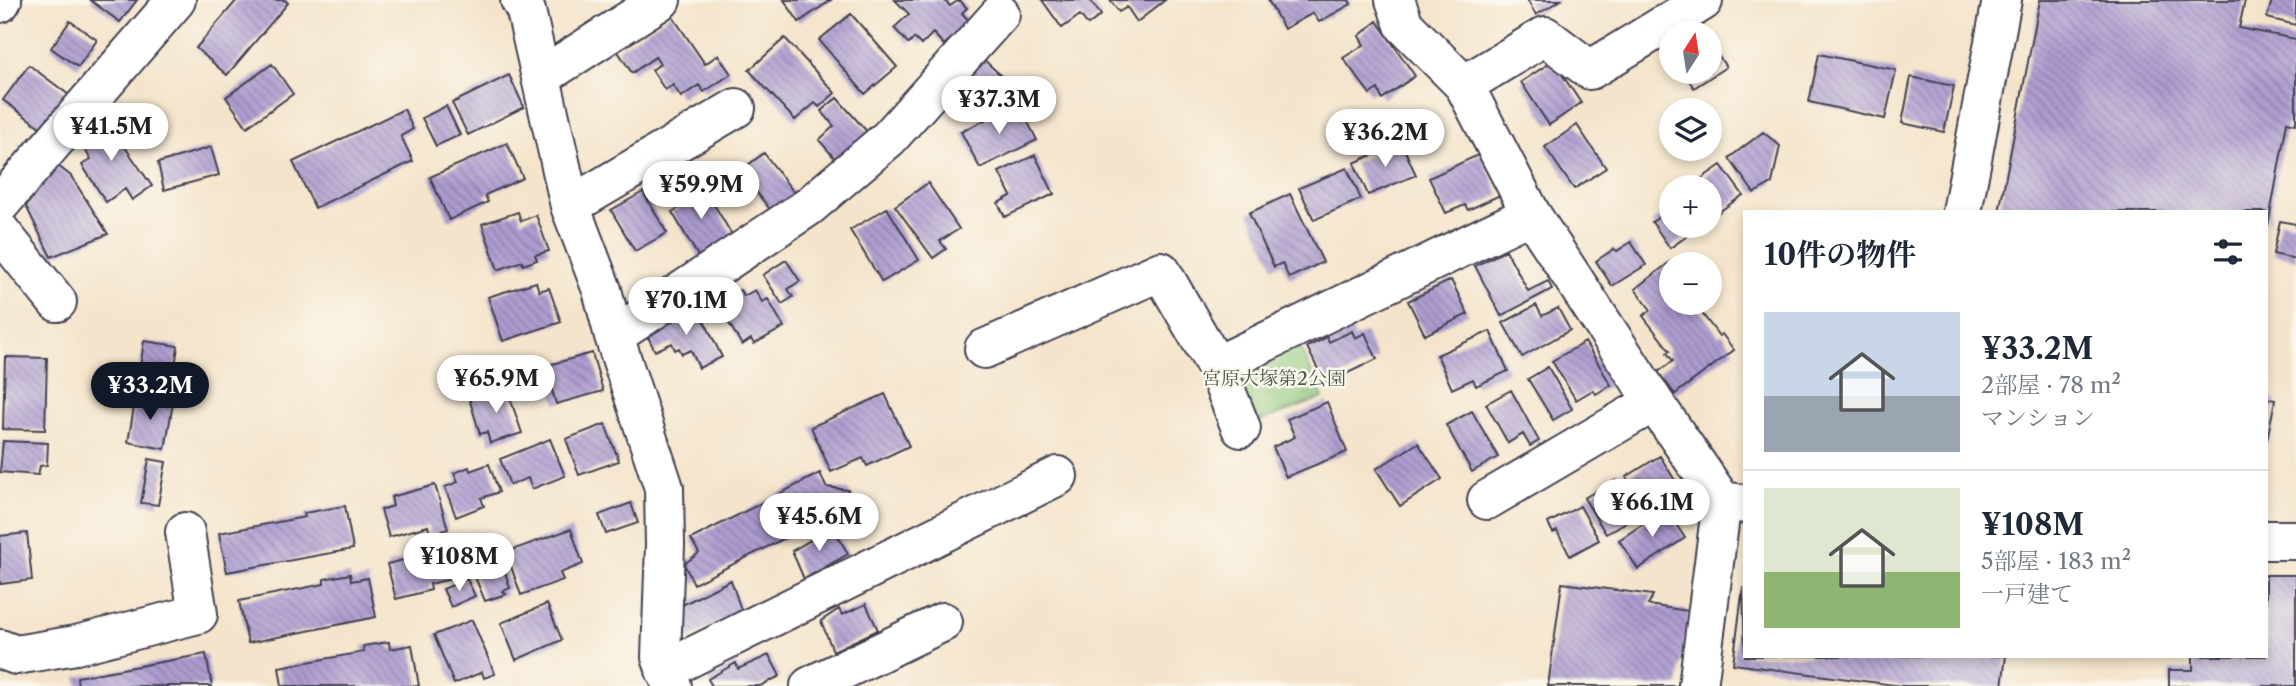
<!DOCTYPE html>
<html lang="ja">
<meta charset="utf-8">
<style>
body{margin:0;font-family:"Libre Caslon Text","Noto Serif JP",serif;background:#f2f2f3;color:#1f2937;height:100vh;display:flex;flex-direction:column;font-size:26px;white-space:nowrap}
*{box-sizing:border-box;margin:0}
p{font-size:23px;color:#747a83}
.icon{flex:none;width:38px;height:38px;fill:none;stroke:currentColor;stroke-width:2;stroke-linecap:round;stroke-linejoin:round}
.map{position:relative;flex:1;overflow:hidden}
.panel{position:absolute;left:1743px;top:210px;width:525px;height:448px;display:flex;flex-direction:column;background:#fff;border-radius:0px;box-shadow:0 4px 10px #0003}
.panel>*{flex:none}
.needle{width:46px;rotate:12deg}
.controls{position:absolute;left:1659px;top:21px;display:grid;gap:14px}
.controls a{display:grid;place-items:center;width:63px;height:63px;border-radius:50%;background:#fff;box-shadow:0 4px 10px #0003;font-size:35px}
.price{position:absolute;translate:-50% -60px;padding:0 16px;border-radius:24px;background:#fff;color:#222;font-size:23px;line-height:46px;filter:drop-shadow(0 2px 4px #0008)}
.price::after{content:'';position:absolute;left:50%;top:42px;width:21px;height:16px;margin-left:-10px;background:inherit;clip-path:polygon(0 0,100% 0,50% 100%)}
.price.active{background:#111827;color:#fff}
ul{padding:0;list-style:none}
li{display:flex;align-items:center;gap:21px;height:175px;padding:0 21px}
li+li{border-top:2px solid #e0e1e3}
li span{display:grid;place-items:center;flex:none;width:196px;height:140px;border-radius:0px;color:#555}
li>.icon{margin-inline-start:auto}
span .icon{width:84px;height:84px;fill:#fffc;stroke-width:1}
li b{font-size:30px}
h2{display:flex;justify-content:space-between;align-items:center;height:84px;padding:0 21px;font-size:30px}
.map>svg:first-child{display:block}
.park{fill:url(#park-tufts);stroke:#58745b;stroke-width:2}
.building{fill:url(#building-back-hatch)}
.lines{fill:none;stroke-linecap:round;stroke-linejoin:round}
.street-casing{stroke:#423f51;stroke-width:42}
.street{stroke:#fff;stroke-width:38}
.labels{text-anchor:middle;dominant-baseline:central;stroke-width:5;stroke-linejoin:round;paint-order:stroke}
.park-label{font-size:19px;fill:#485c51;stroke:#fbf7ec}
</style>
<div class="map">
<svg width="2296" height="686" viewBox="0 0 2296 686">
<defs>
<pattern id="park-tufts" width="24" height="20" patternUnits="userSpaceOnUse" patternTransform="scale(1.75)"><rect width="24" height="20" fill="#8fc77b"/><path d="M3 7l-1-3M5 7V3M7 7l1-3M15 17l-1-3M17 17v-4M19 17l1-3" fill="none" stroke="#74a166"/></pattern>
<pattern id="building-back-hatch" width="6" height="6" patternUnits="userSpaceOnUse" patternTransform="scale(1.75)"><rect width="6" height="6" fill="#ad9cd0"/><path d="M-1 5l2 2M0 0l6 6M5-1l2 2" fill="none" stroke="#8c7faa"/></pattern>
</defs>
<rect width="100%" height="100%" fill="#fbf7ec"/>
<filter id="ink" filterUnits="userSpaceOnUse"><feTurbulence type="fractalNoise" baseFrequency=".0143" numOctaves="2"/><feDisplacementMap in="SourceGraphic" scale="14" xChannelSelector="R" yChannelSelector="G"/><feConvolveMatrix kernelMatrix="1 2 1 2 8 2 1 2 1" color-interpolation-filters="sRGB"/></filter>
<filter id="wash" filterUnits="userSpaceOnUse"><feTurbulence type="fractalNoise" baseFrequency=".00686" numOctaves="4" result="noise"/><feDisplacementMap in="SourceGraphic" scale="28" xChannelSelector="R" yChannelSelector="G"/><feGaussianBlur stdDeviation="1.57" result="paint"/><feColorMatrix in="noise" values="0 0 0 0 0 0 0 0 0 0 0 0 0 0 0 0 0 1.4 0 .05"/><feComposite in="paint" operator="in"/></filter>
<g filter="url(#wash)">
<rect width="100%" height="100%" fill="#f4e4cb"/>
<!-- park -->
<path class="park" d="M1292 329 1323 398 1241 428 1216 366Z"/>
<g id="blocks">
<!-- building -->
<path class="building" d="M90 0H137L120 22Z
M237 0H285L288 3 227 75 196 48Z
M784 0H831L799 22Z
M895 0H944L950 6 959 0 967 8 962 13 970 22 944 45 933 33 921 45 914 38 909 44 894 28 909 14Z
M1042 0H1090L1101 15 1088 25 1080 15 1062 28Z
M1110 0H1165L1137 22 1127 7 1119 12Z
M1268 0H1349L1351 4 1319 22 1313 13 1284 29Z
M1527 0H1561L1536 15Z
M2040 0H2245L2239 28 2296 39V124L2287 122 2268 226 2266 212H1999Z
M2272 0H2296V25L2267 18Z
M671 14 705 64 718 55 731 74 704 92 699 85 681 97 673 85 665 90 652 70 660 64 655 57 632 73 617 50Z
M851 14 897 67 865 94 819 40Z
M70 21 97 40 78 67 51 48Z
M1377 21 1415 76 1382 99 1378 89 1370 94 1343 58 1364 45 1359 36Z
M785 38 835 93 819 107 815 103 795 120 749 70Z
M1710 43 1726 67 1694 88 1683 72H1710Z
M1819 54 1896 70 1885 119 1809 102Z
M982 58 1007 81 979 114 953 91Z
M1553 61 1581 103 1549 125 1521 82Z
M272 64 293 94 247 127 226 97Z
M29 65 69 95 44 130 3 100Z
M509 75 524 107 468 135 452 103Z
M1911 77 1954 86 1944 132 1902 123Z
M837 98 870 135 838 162 819 140 834 126 821 111Z
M1018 103 1037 140 980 168 961 132Z
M446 106 460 135 436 146 422 118Z
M404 109 413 129 401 136 413 161 315 208 293 162Z
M104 117 152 186 132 200 125 189 106 202 82 165 91 159 75 136Z
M1577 125 1606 168 1574 189 1545 147Z
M1763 132 1780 146 1772 183 1754 193 1729 158Z
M1401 142 1416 175 1368 195 1354 163Z
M507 143 523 178 485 195 488 202 449 220 430 177Z
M211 147 219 175 164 190 158 163Z
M764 153 795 194 772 212 740 171Z
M1480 154 1500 195 1468 210 1465 205 1446 213 1429 178Z
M1035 155 1054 194 1005 217 998 203 1011 196 999 172Z
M57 165 71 176 108 234 51 257 26 206Z
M1721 165 1743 195 1713 216 1710 211V187H1689Z
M1347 168 1361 199 1314 220 1299 188Z
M699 179 735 240 701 261 672 212 679 208 671 196Z
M928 183 959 229 940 241 946 249 933 258 895 206Z
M643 192 667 233 635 251 611 210Z
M1290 194 1323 262 1289 278 1282 263 1274 267 1249 213Z
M887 208 919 260 882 282 850 230Z
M1671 209V226H1684L1690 234 1670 248 1652 222Z
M518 212 521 221 536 215 549 251 535 255 537 260 523 265 522 261 498 270 482 224Z
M2280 221 2296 224V259L2273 254Z
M1631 242 1646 265 1612 286 1596 261 1614 249 1617 251Z
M1506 250 1528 291 1548 281 1552 289 1501 316 1475 266Z
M786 260 800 281 788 289 793 297 782 304 763 275Z
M1670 262 1671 303H1694L1719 336 1722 334 1734 350 1675 394 1658 372 1673 361 1667 353 1670 351 1643 316 1651 310 1635 289Z
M1451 280 1468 314 1425 335 1408 301Z
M536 282 539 291 549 288 561 322 503 341 488 297Z
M740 290 744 296 755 290 762 302 768 299 784 327 754 344 751 339 742 345 717 303Z
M1536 305 1542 316 1558 308 1570 330 1522 357 1503 323Z
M697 306 722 357 699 368 691 350 682 354 679 348 675 350 672 343 655 351 645 331Z
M1352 331 1355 338 1365 333 1377 359 1325 384 1307 347 1327 337 1329 342Z
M1490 331 1508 371 1476 386 1473 379 1452 389 1437 355Z
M144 341 178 346 171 394 137 389Z
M1585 342 1611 385 1596 394 1593 390 1576 400 1552 361Z
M592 353 603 391 556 404 545 366Z
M5 357 47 358 45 430 3 429Z
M1548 367 1572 409 1553 420 1528 379Z
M506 386 522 433 490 443 487 432 480 434 469 398Z
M1511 390 1539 441 1530 446 1523 434 1508 443 1486 404Z
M885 394 909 446 867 466 863 458 831 472 811 427Z
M136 396 173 403 165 449 128 442Z
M2266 398 2275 400 2267 440H2266Z
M1327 402 1347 452 1286 477 1273 447 1295 437 1287 419Z
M1472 411 1498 457 1472 472 1446 425Z
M605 424 619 461 579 475 566 439Z
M550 439 565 476 532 489 528 478 510 485 500 459Z
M3 441 48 443 47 465 40 466 38 475 0 472Z
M1418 443 1442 479 1400 506 1376 469Z
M1660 456 1679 487 1646 508 1626 477Z
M149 459 166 462 158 505 141 503Z
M489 464 499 492 481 498 484 506 456 517 445 487 458 482 454 473 469 467 470 471Z
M820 473 826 487 848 490 854 503 694 584 684 564 699 553 691 539Z
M1616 480 1638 515 1606 534 1584 498Z
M435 485 448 529 430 534 428 526 389 537 381 510 393 506 391 497Z
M631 503 638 523 606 534 599 515Z
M345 506 353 549 227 572 219 533 305 517 304 513Z
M1580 506 1599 540 1570 556 1557 531 1553 533 1548 523Z
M1666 509 1685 538 1638 569 1619 540Z
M833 527 848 554 804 579 792 551Z
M571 529 583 564 560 573 563 580 521 595 506 552Z
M27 533 32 580 0 584V536Z
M448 549 455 578 430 584 431 590 396 599 387 564Z
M499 553 510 588 503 591 506 594 485 601 470 565Z
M350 574 351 581 368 578 376 617 248 643 239 601 324 584V579Z
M2266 575H2296V686H2169V670H2193V656H2266Z
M467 579 475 596 451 607 443 589Z
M731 580 741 610 685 641 680 633 682 605Z
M1562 583 1653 595 1648 605 1689 611 1678 686H1548Z
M1743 587 1745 656H2006L2002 686H1902L1733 664Z
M547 604 562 640 516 660 501 623Z
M866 604 878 630 833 651 821 621 839 609 842 615Z
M472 620 495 674 484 678 482 672 454 684 434 635Z
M389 642 390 649 412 645 419 686H282L279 667 364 652 363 646Z
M206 654 212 686H78L77 677Z
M769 655 780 676 760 686H712L708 679 736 663 738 669Z"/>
</g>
</g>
<g filter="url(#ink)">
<use href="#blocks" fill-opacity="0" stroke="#423f51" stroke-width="2"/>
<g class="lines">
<defs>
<path id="street" d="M520 0 526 11 570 206 602 290 614 336 664 488 665 545 661 657 672 686
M1395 0 1404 25 1464 85 1531 214 1654 402 1722 501 1745 504
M0 3 2 0
M541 77 661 0
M1464 85 1545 36 1590 70 1703 1
M0 204 176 0
M570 206 736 108
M1962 212 2002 0
M0 231 57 302
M614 336 808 207 889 138 1000 14
M984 349 1161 271 1216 366 1241 428
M1216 366 1531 214
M1487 500 1654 402
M2266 540H2296
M0 649 16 655 76 645 198 614 185 532
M665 670 1058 476
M810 686 943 622
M1698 686 1722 501"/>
</defs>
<!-- street casing -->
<use href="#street" class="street-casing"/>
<!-- street -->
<use href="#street" class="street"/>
</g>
</g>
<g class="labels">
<!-- park labels -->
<g class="park-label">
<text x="1274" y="378">宮原大塚第2公園</text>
</g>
</g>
</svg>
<div class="controls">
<a><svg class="needle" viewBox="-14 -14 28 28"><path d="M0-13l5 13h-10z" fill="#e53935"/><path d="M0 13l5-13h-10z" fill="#747a83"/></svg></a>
<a><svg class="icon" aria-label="layers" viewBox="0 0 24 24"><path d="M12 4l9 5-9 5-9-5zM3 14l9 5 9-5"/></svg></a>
<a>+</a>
<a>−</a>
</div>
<b class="price" style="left:999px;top:136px">¥37.3M</b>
<b class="price" style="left:111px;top:163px">¥41.5M</b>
<b class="price" style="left:1385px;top:169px">¥36.2M</b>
<b class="price" style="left:701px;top:221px">¥59.9M</b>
<b class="price" style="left:686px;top:337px">¥70.1M</b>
<b class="price" style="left:496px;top:415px">¥65.9M</b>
<b class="price active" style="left:150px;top:422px">¥33.2M</b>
<b class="price" style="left:1652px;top:539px">¥66.1M</b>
<b class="price" style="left:819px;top:553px">¥45.6M</b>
<b class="price" style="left:459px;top:593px">¥108M</b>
<section class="panel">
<h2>10件の物件<svg class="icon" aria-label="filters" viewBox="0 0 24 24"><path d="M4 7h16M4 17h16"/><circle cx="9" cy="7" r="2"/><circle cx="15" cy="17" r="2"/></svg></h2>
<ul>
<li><span style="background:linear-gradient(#c9d6e8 60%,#9aa5b1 0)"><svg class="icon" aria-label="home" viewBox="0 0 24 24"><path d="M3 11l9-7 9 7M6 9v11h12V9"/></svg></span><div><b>¥33.2M</b><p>2部屋 · 78 m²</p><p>マンション</p></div></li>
<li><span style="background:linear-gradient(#dfe7d0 60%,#8fb573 0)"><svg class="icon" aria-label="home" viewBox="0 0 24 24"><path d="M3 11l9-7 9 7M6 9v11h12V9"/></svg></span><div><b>¥108M</b><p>5部屋 · 183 m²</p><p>一戸建て</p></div></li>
</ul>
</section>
</div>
